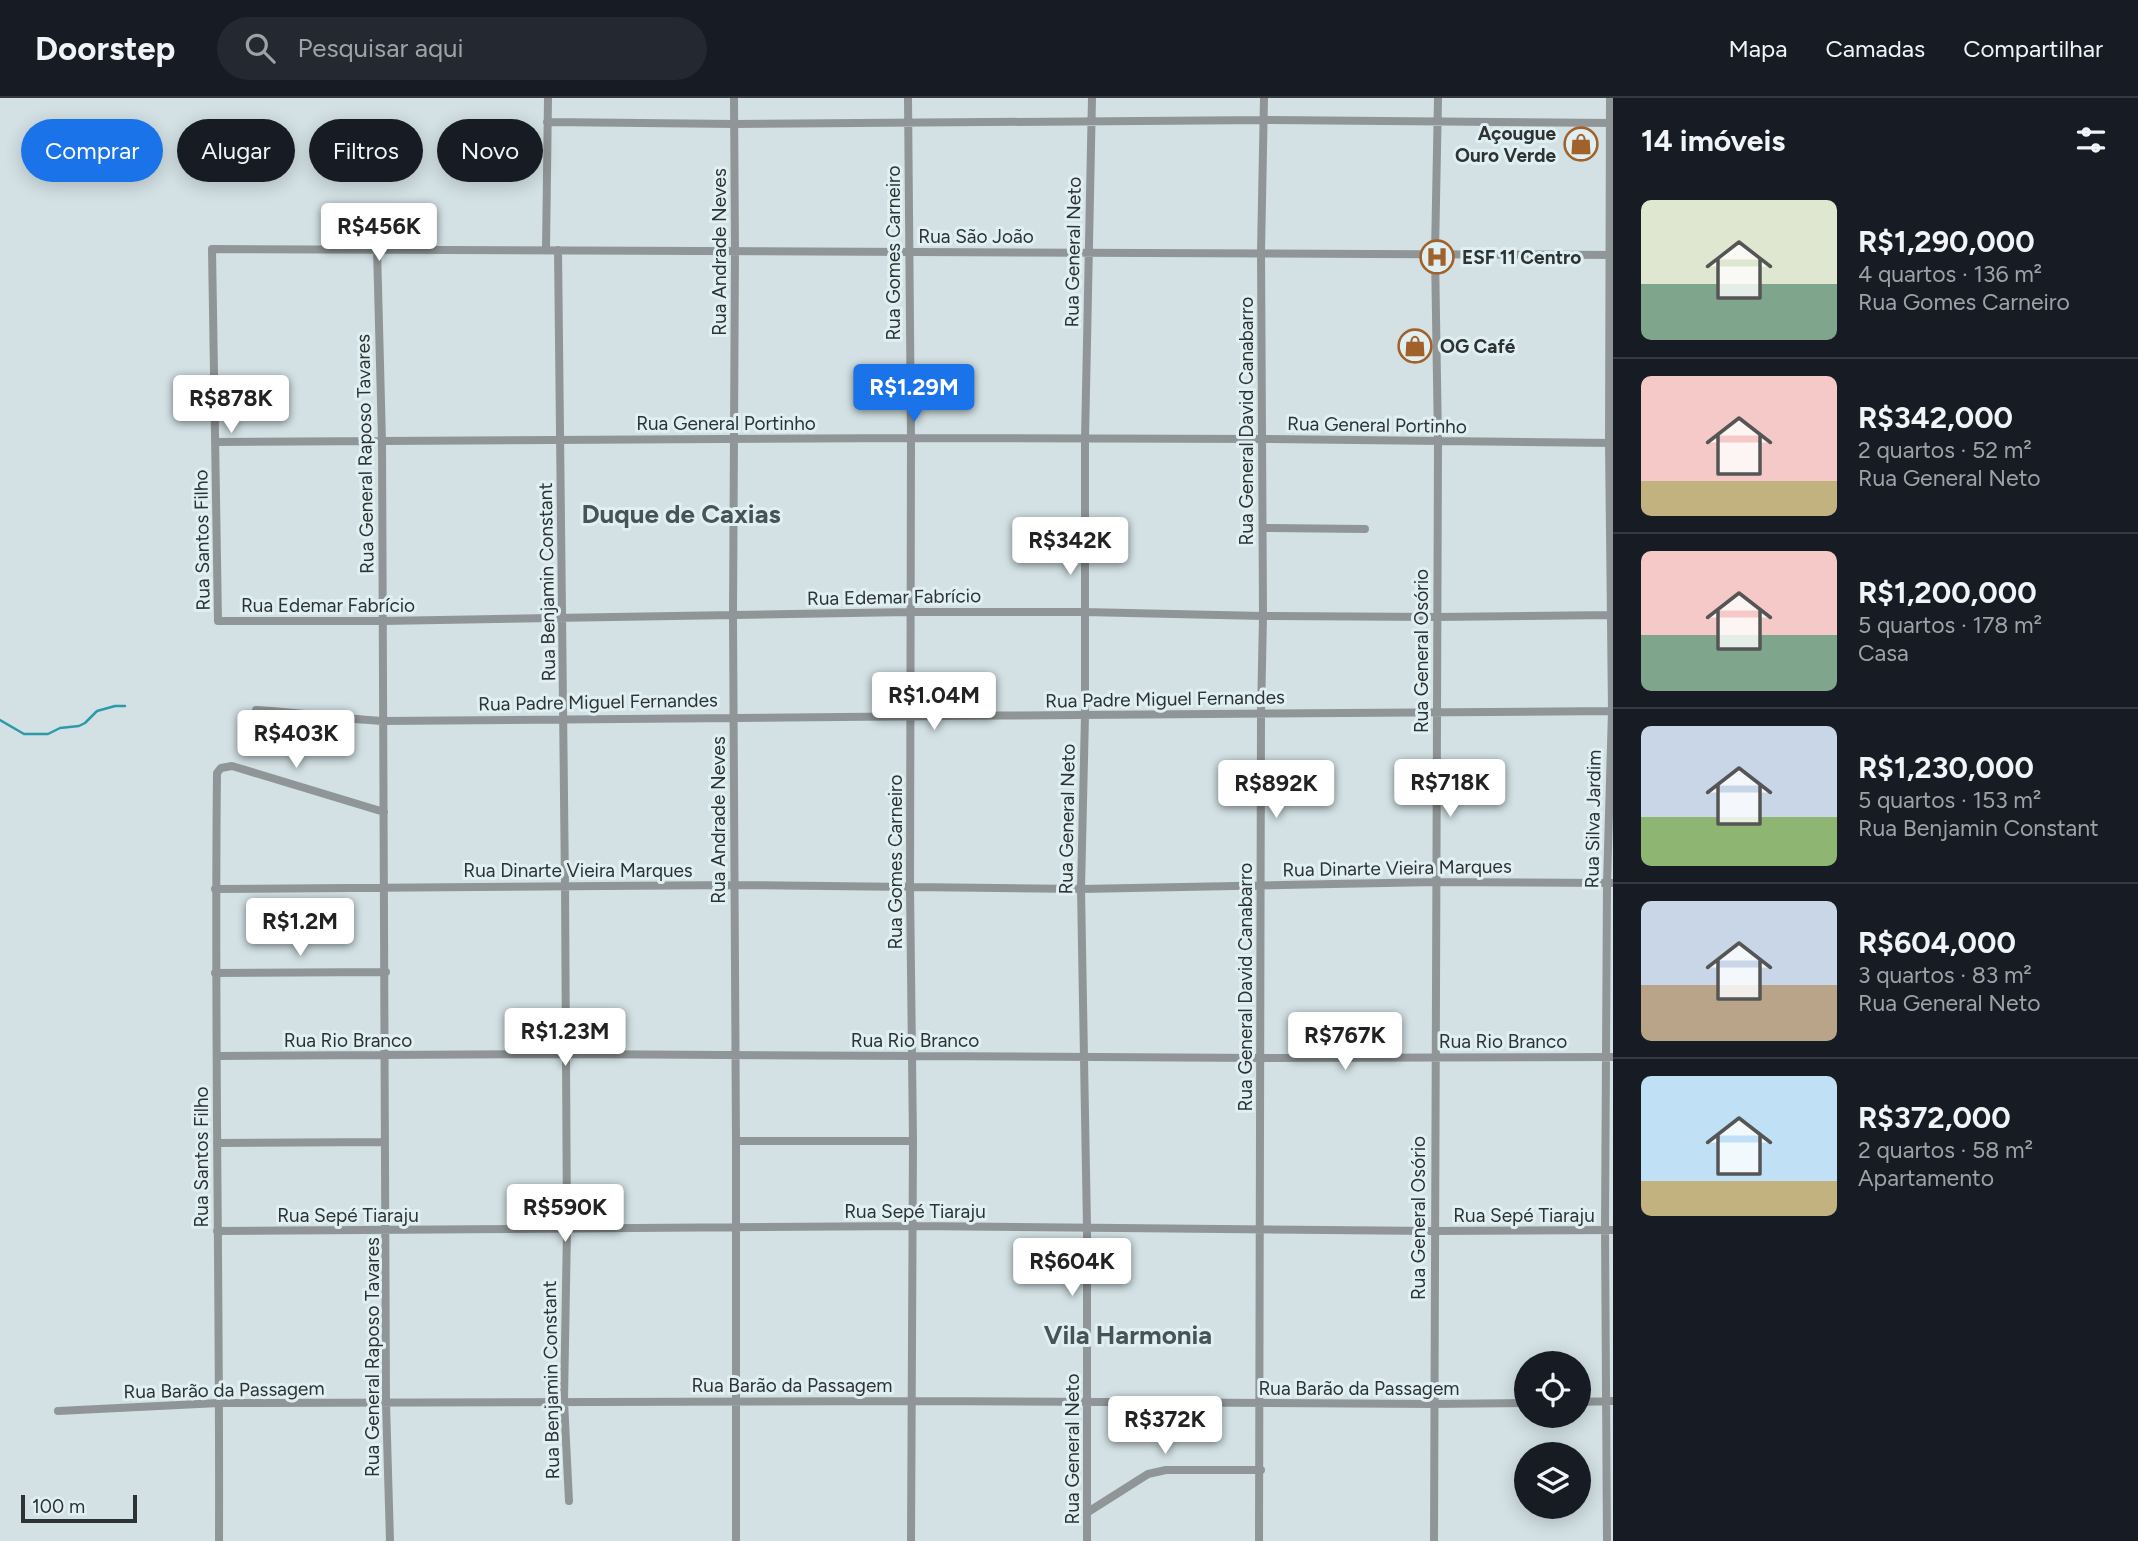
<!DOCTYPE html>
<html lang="pt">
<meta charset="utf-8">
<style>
body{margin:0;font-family:Figtree,sans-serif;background:#242831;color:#f1f3f6;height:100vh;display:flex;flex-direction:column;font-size:26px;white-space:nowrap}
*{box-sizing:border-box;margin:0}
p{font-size:23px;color:#9ea1a6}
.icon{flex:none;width:38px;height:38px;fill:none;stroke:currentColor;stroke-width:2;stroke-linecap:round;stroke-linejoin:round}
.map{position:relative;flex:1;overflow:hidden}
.drawer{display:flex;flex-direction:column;background:#171b24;width:525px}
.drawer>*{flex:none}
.hud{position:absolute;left:21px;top:21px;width:665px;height:63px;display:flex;gap:14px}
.tools{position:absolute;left:1514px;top:1253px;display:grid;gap:14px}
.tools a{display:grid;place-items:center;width:77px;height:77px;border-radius:50%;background:#171b24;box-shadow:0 4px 18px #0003;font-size:35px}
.scale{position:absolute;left:21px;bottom:18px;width:116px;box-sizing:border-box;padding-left:7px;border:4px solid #2d3233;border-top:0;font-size:19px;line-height:24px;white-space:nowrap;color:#2d3233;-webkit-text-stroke:5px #e0eff1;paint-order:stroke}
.price{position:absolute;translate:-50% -60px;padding:0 16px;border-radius:7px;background:#fff;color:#222;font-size:23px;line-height:46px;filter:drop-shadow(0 2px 4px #0008)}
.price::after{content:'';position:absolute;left:50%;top:42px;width:21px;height:16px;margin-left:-10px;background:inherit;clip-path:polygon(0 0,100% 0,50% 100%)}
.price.on{background:#1a73e8;color:#fff}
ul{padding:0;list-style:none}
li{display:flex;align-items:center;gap:21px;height:175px;padding:0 28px}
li+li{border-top:2px solid #363941}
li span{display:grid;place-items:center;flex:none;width:196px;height:140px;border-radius:10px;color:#555}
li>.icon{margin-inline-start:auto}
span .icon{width:84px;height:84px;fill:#fffc;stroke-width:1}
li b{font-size:30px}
h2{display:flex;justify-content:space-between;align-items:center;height:84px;padding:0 28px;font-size:30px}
.pill{padding:0 24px;border-radius:32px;background:#171b24;box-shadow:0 4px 18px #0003;font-size:24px;line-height:63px}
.pill.on{background:#1a73e8;color:#fff}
header{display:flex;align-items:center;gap:42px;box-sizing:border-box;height:98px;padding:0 35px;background:#171b24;border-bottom:2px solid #363941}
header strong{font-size:33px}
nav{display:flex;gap:38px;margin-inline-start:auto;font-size:24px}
.search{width:490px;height:63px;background:#242831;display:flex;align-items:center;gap:18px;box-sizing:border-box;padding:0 24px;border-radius:38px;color:#9ea1a6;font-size:26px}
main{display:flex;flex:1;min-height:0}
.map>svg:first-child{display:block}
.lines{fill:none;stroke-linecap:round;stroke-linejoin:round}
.stream{stroke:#2d9aa9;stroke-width:2.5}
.street{stroke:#909697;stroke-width:8}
.labels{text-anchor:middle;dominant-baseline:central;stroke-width:6;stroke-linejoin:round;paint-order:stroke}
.poi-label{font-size:19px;font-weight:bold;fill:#2d3233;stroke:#e0eff1;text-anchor:start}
.street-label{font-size:19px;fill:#2d3233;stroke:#e0eff1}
.district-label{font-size:26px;font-weight:bold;fill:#475355;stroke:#e0eff1}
</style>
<header>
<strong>Doorstep</strong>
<div class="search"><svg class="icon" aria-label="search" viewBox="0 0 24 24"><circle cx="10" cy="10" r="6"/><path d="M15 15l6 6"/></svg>Pesquisar aqui</div>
<nav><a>Mapa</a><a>Camadas</a><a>Compartilhar</a></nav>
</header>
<main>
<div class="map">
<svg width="1613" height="1443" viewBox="0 0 1613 1443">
<rect width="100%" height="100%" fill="#d3e1e4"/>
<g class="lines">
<!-- stream -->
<path class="stream" d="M0 622 24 636H48L60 630 79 628 85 625 97 613 115 608H125"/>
<!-- street -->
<path class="street" d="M734 0 735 153 733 518 736 1043V1443
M908 0 911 340 910 789 913 1043 911 1443
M547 24 735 26 1264 22 1613 25
M377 150 382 343 386 1305 390 1443
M546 152 548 0
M558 152 565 788 567 1132 564 1303 569 1403
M1613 157 212 151 218 523H383L909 514H1084L1263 518 1437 519 1613 517
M216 344 911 340 1263 341 1613 345
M1263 430 1365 431
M256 612C299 614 341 621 384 623 794 618 1203 617 1613 613
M215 791 734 787 1081 791 1436 784 1613 785
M215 875 386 874
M217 958 565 956 1260 960 1613 959
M736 1043H913
M217 1045 385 1044
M217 1133 913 1128 1434 1133 1613 1132
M1578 1304 1613 1303
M58 1313 219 1305 912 1303 1433 1306 1526 1305
M1088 1414 1148 1376 1166 1372H1261
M219 1443C220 1187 214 931 217 675L221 670 232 668 384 714
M1087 1443V1129L1081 791 1085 618V341L1092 0
M1259 1443 1261 616 1263 518 1261 154 1264 0
M1434 1443 1438 344 1435 155 1438 0
M1607 1443 1605 1132 1607 785 1612 613 1609 345 1610 0"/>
</g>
<!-- icons -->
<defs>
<symbol id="shop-ring" viewBox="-11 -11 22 22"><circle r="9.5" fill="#e0eff1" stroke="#a1612a" stroke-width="1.5"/><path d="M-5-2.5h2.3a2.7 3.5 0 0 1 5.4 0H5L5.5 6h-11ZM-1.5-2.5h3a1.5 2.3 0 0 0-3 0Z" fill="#a1612a"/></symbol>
<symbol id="hospital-ring" viewBox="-11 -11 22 22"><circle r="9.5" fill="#e0eff1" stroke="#a1612a" stroke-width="1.5"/><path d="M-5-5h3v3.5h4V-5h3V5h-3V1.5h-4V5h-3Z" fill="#a1612a"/></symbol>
</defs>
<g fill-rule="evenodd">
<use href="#shop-ring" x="1562" y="27" width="38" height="38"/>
<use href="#hospital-ring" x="1418" y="140" width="38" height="38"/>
<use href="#shop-ring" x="1396" y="229" width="38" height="38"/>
</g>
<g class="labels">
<!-- poi labels -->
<g class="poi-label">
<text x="1556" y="35" text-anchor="end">Açougue<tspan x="1556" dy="22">Ouro Verde</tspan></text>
<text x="1462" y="159">ESF 11 Centro</text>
<text x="1440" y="248">OG Café</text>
</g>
<!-- street labels -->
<g class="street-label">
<text x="976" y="138">Rua São João</text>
<text transform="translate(719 154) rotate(-90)">Rua Andrade Neves</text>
<text transform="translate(1073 154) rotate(-89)">Rua General Neto</text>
<text transform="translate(893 155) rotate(-90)">Rua Gomes Carneiro</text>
<text transform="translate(1246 323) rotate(-90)">Rua General David Canabarro</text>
<text x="726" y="325">Rua General Portinho</text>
<text transform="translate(1377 327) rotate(1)">Rua General Portinho</text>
<text transform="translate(365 356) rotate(-91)">Rua General Raposo Tavares</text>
<text transform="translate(202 442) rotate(-91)">Rua Santos Filho</text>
<text transform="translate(547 484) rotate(-91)">Rua Benjamin Constant</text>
<text transform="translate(894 499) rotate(-1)">Rua Edemar Fabrício</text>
<text x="328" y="507">Rua Edemar Fabrício</text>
<text transform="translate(1421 553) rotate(-90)">Rua General Osório</text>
<text transform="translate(1165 601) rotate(-1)">Rua Padre Miguel Fernandes</text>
<text transform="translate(598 604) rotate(-1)">Rua Padre Miguel Fernandes</text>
<text transform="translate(1067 721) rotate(-89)">Rua General Neto</text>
<text transform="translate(1593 721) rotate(-89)">Rua Silva Jardim</text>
<text transform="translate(718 722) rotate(-90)">Rua Andrade Neves</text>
<text transform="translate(895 764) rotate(-90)">Rua Gomes Carneiro</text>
<text transform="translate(1397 770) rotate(-1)">Rua Dinarte Vieira Marques</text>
<text x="578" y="772">Rua Dinarte Vieira Marques</text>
<text transform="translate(1245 889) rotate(-90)">Rua General David Canabarro</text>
<text x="348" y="942">Rua Rio Branco</text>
<text x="915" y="942">Rua Rio Branco</text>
<text x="1503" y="943">Rua Rio Branco</text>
<text transform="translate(201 1059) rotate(-90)">Rua Santos Filho</text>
<text x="915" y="1113">Rua Sepé Tiaraju</text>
<text x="348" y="1117">Rua Sepé Tiaraju</text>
<text x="1524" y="1117">Rua Sepé Tiaraju</text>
<text transform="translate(1418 1120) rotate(-90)">Rua General Osório</text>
<text transform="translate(372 1259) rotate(-90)">Rua General Raposo Tavares</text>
<text transform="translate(551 1282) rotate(-91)">Rua Benjamin Constant</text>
<text x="792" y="1287">Rua Barão da Passagem</text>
<text x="1359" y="1290">Rua Barão da Passagem</text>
<text transform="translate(224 1292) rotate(-1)">Rua Barão da Passagem</text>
<text transform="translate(1072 1351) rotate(-90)">Rua General Neto</text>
</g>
<!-- district labels -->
<g class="district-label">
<text x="681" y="416">Duque de Caxias</text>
<text x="1128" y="1237">Vila Harmonia</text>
</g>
</g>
</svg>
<div class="tools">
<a><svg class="icon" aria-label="locate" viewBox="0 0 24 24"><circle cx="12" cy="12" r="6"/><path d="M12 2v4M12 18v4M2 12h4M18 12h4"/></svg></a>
<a><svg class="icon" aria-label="layers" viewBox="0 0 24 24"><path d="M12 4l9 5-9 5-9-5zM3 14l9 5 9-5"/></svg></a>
</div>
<div class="scale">100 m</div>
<b class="price" style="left:379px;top:165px">R$456K</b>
<b class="price on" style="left:914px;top:326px">R$1.29M</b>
<b class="price" style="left:231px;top:337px">R$878K</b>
<b class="price" style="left:1070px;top:479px">R$342K</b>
<b class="price" style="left:934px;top:634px">R$1.04M</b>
<b class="price" style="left:296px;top:672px">R$403K</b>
<b class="price" style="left:1450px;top:721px">R$718K</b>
<b class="price" style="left:1276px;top:722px">R$892K</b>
<b class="price" style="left:300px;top:860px">R$1.2M</b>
<b class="price" style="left:565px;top:970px">R$1.23M</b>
<b class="price" style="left:1345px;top:974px">R$767K</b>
<b class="price" style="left:565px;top:1146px">R$590K</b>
<b class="price" style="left:1072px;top:1200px">R$604K</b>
<b class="price" style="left:1165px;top:1358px">R$372K</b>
<div class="hud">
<a class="pill on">Comprar</a>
<a class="pill">Alugar</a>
<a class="pill">Filtros</a>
<a class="pill">Novo</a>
</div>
</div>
<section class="drawer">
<h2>14 imóveis<svg class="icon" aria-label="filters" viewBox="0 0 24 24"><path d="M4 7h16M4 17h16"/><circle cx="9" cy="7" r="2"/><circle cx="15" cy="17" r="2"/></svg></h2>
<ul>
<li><span style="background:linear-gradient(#dfe7d0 60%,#7fa58c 0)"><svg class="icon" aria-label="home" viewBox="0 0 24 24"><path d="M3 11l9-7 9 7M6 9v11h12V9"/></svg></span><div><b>R$1,290,000</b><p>4 quartos · 136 m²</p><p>Rua Gomes Carneiro</p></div></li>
<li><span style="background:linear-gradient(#f6c9c9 75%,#c2b280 0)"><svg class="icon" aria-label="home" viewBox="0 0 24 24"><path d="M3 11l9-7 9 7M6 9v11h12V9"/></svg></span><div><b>R$342,000</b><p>2 quartos · 52 m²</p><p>Rua General Neto</p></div></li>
<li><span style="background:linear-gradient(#f6c9c9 60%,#7fa58c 0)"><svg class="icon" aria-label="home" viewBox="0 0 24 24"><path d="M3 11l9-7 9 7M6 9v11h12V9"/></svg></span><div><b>R$1,200,000</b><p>5 quartos · 178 m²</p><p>Casa</p></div></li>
<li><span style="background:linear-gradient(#c9d6e8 65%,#8fb573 0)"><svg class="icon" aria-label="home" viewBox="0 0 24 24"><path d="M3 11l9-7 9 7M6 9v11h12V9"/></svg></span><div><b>R$1,230,000</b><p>5 quartos · 153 m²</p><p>Rua Benjamin Constant</p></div></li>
<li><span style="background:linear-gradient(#c9d6e8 60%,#b9a48a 0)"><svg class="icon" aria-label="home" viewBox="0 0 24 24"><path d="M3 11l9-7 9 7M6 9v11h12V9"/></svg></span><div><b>R$604,000</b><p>3 quartos · 83 m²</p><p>Rua General Neto</p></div></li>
<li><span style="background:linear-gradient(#bfe0f5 75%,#c2b280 0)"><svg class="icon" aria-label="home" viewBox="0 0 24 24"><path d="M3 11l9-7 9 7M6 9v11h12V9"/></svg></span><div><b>R$372,000</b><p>2 quartos · 58 m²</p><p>Apartamento</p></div></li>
</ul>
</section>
</main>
